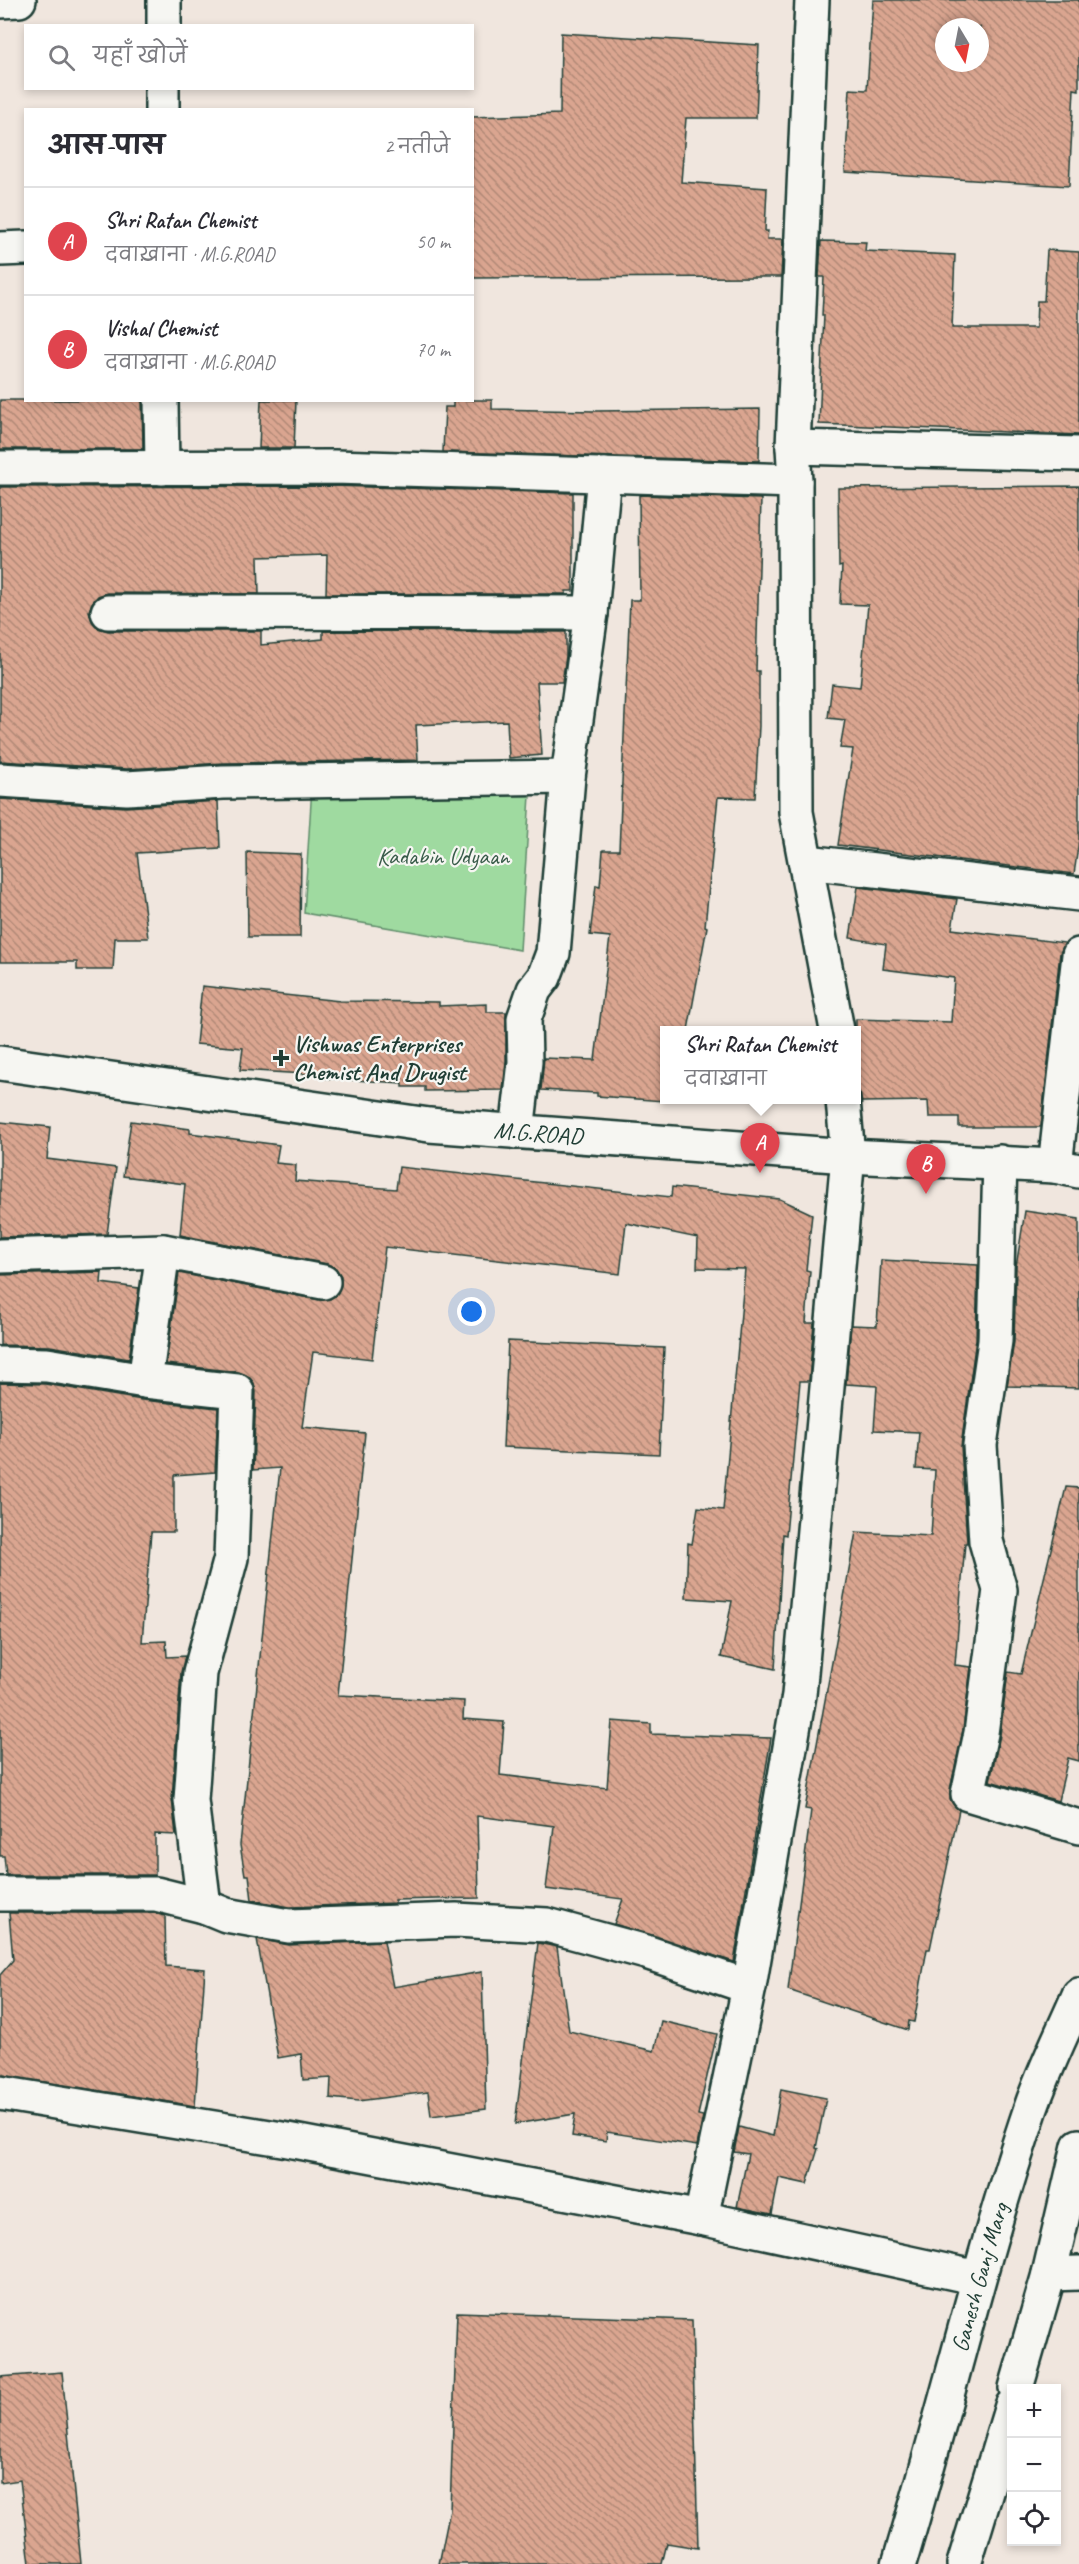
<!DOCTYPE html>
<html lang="hi">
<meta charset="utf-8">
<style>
:root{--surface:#fff;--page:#f2f2f3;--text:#2b2b33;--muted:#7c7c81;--line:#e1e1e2;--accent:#1f3d34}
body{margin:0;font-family:Caveat,"Playpen Sans Deva",sans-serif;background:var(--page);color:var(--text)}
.controls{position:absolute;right:18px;bottom:18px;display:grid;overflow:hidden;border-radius:0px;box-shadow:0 3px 9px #0003}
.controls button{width:54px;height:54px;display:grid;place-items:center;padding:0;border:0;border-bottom:2px solid var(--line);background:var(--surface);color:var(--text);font:30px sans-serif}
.compass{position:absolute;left:935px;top:18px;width:54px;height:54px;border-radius:50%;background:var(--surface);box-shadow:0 3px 9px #0003;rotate:170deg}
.you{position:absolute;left:472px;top:1312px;width:21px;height:21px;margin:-15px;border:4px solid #fff;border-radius:50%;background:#1a73e8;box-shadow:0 0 0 9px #1a73e833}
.badge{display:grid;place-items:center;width:39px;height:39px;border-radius:50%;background:var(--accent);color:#fff;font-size:20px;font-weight:700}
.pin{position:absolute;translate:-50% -50px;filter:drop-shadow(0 2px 3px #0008)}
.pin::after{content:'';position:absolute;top:32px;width:21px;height:18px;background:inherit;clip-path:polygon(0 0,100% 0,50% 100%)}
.popup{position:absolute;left:660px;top:1026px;width:201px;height:78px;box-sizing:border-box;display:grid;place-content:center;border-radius:0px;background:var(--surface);filter:drop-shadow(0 2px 4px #0005);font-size:20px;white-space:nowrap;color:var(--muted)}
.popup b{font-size:22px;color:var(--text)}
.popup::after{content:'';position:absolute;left:50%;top:100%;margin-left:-12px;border:12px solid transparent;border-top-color:var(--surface)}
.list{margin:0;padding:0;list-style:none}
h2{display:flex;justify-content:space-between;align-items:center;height:78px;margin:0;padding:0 24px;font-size:26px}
h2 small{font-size:20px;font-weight:400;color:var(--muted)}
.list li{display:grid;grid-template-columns:39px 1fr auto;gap:18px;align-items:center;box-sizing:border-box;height:108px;padding:0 24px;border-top:2px solid var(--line)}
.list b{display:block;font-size:22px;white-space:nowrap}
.list p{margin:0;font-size:20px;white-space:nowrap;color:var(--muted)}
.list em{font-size:20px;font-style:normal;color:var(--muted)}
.icon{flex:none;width:33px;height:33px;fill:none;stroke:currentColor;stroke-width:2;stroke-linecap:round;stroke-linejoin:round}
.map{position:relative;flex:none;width:1079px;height:2564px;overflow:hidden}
.search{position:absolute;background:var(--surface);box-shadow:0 3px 9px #0003;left:24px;top:24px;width:450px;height:66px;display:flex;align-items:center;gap:15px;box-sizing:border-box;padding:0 21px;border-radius:0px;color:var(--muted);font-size:22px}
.panel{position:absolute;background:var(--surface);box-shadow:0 3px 9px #0003;left:24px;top:108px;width:450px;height:294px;border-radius:0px}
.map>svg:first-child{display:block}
.park{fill:#9fdaa0;stroke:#5f8c6a;stroke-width:1.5}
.building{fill:url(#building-back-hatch);stroke:#1f3d34;stroke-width:1.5;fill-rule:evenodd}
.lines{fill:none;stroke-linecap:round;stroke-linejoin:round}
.minor-casing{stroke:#1f3d34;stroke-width:38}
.major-casing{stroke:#1f3d34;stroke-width:38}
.minor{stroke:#f6f6f2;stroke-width:33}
.major{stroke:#f6f6f2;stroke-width:33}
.poi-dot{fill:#1f3d34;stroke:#f6f6f2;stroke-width:2}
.labels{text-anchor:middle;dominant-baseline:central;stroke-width:4.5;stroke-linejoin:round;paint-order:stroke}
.park-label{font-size:24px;fill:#395c4a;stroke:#f6f6f2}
.poi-label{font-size:24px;font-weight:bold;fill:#1f3d34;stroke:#f6f6f2;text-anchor:start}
.street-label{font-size:24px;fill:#1f3d34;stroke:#f6f6f2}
</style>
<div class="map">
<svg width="1079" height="2564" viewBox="0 0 1079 2564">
<defs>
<pattern id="building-back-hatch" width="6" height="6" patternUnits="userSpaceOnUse" patternTransform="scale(1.5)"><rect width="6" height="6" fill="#daa590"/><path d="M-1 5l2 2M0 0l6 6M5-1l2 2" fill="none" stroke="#b08876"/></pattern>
</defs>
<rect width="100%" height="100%" fill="#f0e6de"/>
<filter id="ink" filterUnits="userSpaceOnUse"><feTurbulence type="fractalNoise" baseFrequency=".0167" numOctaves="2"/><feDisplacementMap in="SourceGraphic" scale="12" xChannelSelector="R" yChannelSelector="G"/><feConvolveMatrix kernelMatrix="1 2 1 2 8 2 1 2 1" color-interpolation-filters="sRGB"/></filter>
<g filter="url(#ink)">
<polygon class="park" points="313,771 531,780 520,950 304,913"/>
<g class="building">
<path d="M 873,0 L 1079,0 L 1079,90 L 1074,89 L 1069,186 L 845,172 L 850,89 L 867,90 ZM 944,27 L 980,27 L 980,63 L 944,63 Z"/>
<polygon points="561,33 759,45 756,118 686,118 681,182 767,188 765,231 768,231 767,239 783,239 781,277 472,278 472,117 560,114"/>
<polygon points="821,241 866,242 865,251 955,255 952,328 1036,328 1037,301 1044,301 1047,250 1079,252 1079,435 819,424 824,315 822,315 824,277 819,277"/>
<polygon points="0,400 142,400 143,449 0,449"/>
<polygon points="261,400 296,400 294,448 259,448"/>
<polygon points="453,400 492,400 492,409 595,411 760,409 759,461 443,452 445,407 453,407"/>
<polygon points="332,486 573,493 573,591 566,591 566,594 326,594 327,555 258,557 259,594 107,593 98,596 92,603 89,611 92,621 98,628 108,631 261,631 261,645 323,639 323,631 566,632 566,656 562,682 537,682 542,755 509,758 507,721 416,725 418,760 223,763 127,769 0,761 0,487"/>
<polygon points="1079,486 1079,840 1074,874 838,845 853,749 840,748 845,720 828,718 832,684 860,687 868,605 840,604 842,566 839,567 838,488"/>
<polygon points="639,495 761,499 756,671 759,671 759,726 755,798 718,797 705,926 707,927 688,1030 664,1030 664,1101 597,1096 597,1093 541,1090 544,1058 595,1060 610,937 590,935 596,885 600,886 603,850 619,850 630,600 640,600"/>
<polygon points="0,799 126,807 218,801 220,848 137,853 148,938 115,938 113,970 77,970 77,962 0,962"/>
<polygon points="247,852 301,854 300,937 248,937"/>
<polygon points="858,887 957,899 952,929 1065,943 1060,953 1041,1127 959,1127 959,1117 929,1117 928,1101 862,1102 856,1087 856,1019 951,1022 954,978 883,969 886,944 850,938"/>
<polygon points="202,986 340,1001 439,1002 439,1006 487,1004 487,1012 506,1012 506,1061 503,1090 425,1091 425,1087 403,1087 403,1083 321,1078 321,1075 240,1070 243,1048 196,1044"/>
<polygon points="131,1121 190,1129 190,1133 279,1145 276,1163 296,1165 295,1181 396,1189 399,1167 671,1197 672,1187 780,1199 812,1214 806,1270 810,1271 806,1323 814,1323 809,1381 800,1381 786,1535 783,1534 775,1669 721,1657 732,1601 686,1598 688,1543 692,1544 698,1507 723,1510 745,1269 697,1268 698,1238 626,1223 620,1274 385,1247 372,1359 313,1352 302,1427 365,1433 338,1695 464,1701 463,1719 504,1722 500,1775 607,1788 612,1721 651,1724 651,1734 771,1738 734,1962 614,1924 623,1899 546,1889 554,1826 477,1816 479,1898 395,1900 395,1903 290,1907 252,1900 249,1875 245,1875 240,1845 280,1468 253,1470 256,1392 254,1383 248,1376 239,1372 166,1364 179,1273 320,1300 330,1299 337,1294 341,1285 341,1276 336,1268 327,1264 180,1235 185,1184 123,1176"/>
<polygon points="0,1122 50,1127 47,1159 116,1168 107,1234 0,1237"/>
<polygon points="1025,1211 1079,1219 1079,1388 1007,1386 1014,1342 1016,1267"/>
<polygon points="881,1260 978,1265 976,1339 961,1446 967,1543 965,1543 955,1665 971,1667 963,1730 950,1790 950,1800 959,1810 930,1949 927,1949 914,2022 909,2021 908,2030 788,1990 811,1810 805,1809 856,1532 931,1536 935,1470 916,1469 919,1432 874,1430 877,1386 846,1384 851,1325 877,1326"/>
<polygon points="102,1272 101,1283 139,1288 129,1359 50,1346 0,1345 0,1275"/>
<polygon points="508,1341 664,1348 659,1454 503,1447"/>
<polygon points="0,1383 45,1384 142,1400 218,1408 215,1472 174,1475 174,1532 151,1532 142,1642 166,1641 167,1657 185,1656 181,1672 172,1799 176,1835 155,1834 155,1875 6,1875 4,1856 0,1856"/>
<polygon points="1066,1487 1079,1488 1079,1761 1068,1758 1058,1801 990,1781 1000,1735 1008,1672 1021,1674"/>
<polygon points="9,1913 154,1913 165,1916 166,1966 205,1969 195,2106 0,2075 0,1975 13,1960"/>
<polygon points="257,1939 289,1945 384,1941 393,1987 482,1972 486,2109 431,2116 428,2092 358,2101 330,2098 331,2078 303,2080 301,2054 278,2058"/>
<polygon points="538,1943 557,1947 569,2031 654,2051 661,2021 717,2034 698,2115 703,2116 697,2146 607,2132 606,2141 572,2136 575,2114 515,2124"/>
<polygon points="781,2089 826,2098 816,2148 818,2149 807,2184 779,2178 772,2214 737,2207 748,2154 734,2152 739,2127 773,2136"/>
<polygon points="457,2312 692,2320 698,2548 667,2543 662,2564 439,2564 450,2510"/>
<polygon points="62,2372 81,2564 30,2564 20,2480 0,2483 0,2377"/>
</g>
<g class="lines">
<defs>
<g id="minor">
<polyline points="812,0 793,447 795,481 796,812 837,1030"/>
<polyline points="0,1 19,0"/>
<polyline points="164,26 164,0"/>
<polyline points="162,110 162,88"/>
<polyline points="0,249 26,248"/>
<polyline points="161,400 162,468"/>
<polyline points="793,447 1079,454"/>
<polyline points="0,468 334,467 795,481"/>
<polyline points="108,612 591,613"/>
<polyline points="0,780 127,788 223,782 568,777"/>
<polyline points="807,862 1079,894"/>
<polyline points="517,1132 525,1062 524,1019 534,990 544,977 553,953 568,777 591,613 604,475"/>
<polyline points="1000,1162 995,1341 980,1445 986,1541 1000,1590 981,1733 968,1794 1079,1827"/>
<polyline points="1055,1166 1079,955"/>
<polyline points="0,1256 163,1251 323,1282"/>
<polyline points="0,1364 47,1365 145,1381 237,1391 231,1558 200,1673 191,1800 204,1906"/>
<polyline points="145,1381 163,1251"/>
<polyline points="0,1894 156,1894 204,1906 226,1915 289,1926 456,1920 547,1925 646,1952 749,1987"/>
<polyline points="0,2093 288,2140 701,2218 978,2278"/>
<polyline points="701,2218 749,1987 799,1695 848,1156 843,1100"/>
<polyline points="1049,2274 1079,2273"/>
</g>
<g id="major">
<path id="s1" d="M 0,1063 L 429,1125 L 848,1156 L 1055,1166 L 1079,1171"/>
<polyline points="1016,2388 1049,2274 1079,2146"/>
<path id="s2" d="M 899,2564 C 945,2413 980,2258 1031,2108 C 1044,2070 1063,2032 1079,1995"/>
<polyline points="964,2564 1012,2406"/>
</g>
</defs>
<use href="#minor" class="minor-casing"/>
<use href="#major" class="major-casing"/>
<use href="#minor" class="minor"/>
<use href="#major" class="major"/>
</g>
</g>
<path class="poi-dot" d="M278 1049h6v6h6v6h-6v6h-6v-6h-6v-6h6z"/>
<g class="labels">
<g class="park-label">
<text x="443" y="856">Kadabin Udyaan</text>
</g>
<g class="poi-label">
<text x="293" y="1044">Vishwas Enterprises<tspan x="293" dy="28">Chemist And Drugist</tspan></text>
</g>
<g class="street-label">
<text stroke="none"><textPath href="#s1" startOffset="543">M.G.ROAD</textPath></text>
<text stroke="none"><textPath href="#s2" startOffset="298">Ganesh Ganj Marg</textPath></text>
</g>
</g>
</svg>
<div class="controls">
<button>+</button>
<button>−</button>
<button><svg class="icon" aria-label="locate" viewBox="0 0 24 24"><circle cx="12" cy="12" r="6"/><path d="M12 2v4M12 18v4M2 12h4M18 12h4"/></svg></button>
</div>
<svg class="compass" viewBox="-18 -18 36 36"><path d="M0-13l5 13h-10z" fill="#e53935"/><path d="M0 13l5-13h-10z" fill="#7c7c81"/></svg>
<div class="you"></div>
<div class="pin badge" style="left:760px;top:1173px;background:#e0444e">A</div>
<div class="popup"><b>Shri Ratan Chemist</b>दवाख़ाना</div>
<div class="pin badge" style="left:926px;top:1194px;background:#e0444e">B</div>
<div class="search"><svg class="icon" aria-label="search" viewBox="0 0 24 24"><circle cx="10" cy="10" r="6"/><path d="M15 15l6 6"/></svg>यहाँ खोजें</div>
<section class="panel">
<h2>आस-पास<small>2 नतीजे</small></h2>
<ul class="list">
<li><span class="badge" style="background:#e0444e">A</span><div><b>Shri Ratan Chemist</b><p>दवाख़ाना · M.G.ROAD</p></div><em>50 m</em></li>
<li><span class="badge" style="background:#e0444e">B</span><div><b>Vishal Chemist</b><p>दवाख़ाना · M.G.ROAD</p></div><em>70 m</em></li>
</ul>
</section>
</div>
